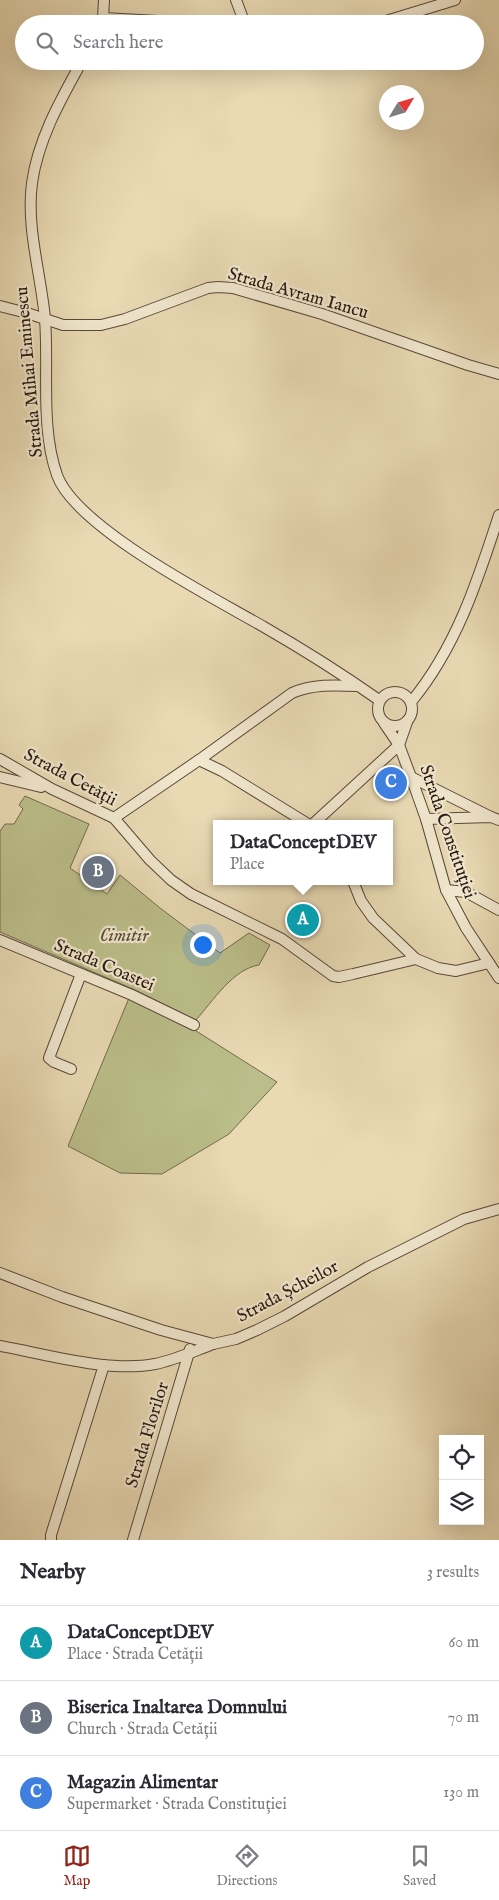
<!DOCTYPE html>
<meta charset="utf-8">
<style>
:root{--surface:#fff;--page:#f7f7f7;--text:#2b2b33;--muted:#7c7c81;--line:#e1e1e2;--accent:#8f2418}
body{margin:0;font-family:"IM FELL English",serif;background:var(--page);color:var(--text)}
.controls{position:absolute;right:15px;bottom:15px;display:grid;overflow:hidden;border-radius:0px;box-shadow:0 5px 20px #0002}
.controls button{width:45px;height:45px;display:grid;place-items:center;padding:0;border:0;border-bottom:1px solid var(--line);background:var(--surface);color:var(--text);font:25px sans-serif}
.compass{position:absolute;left:379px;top:85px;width:45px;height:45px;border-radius:50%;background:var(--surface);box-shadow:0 5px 20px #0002;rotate:52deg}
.you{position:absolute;left:202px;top:944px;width:18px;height:18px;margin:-12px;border:4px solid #fff;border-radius:50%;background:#1a73e8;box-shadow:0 0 0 8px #1a73e833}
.badge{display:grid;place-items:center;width:32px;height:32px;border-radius:50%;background:var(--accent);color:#fff;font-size:16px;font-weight:700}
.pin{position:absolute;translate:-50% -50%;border:2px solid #fff;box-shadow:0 1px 5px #0006}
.popup{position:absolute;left:213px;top:820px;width:180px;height:65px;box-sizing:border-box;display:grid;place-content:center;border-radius:0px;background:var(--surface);filter:drop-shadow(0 1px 4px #0005);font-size:16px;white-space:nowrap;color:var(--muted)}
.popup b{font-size:19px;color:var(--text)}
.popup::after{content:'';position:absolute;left:50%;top:100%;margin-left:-10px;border:10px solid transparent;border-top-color:var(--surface)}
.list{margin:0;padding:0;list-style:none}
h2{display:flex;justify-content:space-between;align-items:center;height:65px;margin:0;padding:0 20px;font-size:21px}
h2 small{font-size:16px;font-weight:400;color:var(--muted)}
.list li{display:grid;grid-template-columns:32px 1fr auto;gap:15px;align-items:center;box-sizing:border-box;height:75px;padding:0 20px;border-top:1px solid var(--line)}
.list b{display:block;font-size:19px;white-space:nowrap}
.list p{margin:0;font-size:16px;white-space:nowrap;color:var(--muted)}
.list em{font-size:16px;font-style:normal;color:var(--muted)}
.icon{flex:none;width:28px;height:28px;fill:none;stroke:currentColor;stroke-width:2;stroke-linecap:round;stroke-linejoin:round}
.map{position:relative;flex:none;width:499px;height:1540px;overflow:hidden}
.search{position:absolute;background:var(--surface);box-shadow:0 5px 20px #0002;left:15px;right:15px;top:15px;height:55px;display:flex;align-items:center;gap:12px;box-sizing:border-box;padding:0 18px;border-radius:28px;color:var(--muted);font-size:19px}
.sheet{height:290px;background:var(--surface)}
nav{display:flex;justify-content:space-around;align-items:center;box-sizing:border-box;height:70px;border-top:1px solid var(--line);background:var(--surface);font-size:14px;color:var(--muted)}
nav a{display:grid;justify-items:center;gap:2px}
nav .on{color:var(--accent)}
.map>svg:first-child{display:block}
.green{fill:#bbbe8a;stroke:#726a4d}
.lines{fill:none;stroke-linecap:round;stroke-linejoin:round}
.minor-casing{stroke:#584839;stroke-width:12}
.minor{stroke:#f1e7ce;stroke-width:10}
.labels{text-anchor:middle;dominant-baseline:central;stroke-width:4.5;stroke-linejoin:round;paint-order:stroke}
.street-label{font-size:18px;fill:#281710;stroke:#f1e7ce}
.park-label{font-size:18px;font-style:italic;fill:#544935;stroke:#f1e7ce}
</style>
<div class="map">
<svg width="499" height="1540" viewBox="0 0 499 1540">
<rect width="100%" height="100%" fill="#e9dab4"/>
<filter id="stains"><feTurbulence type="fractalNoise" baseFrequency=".004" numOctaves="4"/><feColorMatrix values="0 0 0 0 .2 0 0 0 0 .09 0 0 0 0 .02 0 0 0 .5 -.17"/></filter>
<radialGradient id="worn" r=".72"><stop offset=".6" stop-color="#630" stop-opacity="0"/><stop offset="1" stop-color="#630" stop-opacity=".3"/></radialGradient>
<g class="green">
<path d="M 25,796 L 89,824 L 70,868 L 107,894 L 120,875 L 160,908 L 220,953 L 249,933 L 270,945 L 259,965 C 233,969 213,1001 196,1020 L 133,989 L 0,932 L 0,831 L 5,824 L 14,824 L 23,809 L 19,805 Z"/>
<polygon points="129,998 193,1029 277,1082 229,1134 162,1174 120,1173 68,1146"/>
</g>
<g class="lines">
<defs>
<g id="minor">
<polyline points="236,0 245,24"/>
<polyline points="103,18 158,21 175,24"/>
<polyline points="101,23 103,18 104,0"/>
<polyline points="376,24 455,0"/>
<path d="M 82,61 C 61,99 38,139 32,183 C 26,228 41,274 45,319 C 49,368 40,427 57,475 C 76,528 214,598 264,627 C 304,650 342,674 379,700"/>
<polyline points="0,306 27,313 63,325 101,325 125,319 208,288 218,287 233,288 322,314 468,365 499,374"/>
<circle cx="395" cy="709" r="17"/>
<path d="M 411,702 C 456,648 478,580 499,515"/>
<polyline points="384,723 399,745 411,777 426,819 446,890 466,928 499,978"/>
<polyline points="0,759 52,789 114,818 150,860 171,880 191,894 282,939 333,976 339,977 353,974 416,959 438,968 456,971 489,963"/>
<polyline points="199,760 222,771 308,824"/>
<polyline points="0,777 41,787"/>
<polyline points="411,777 491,817"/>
<path d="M 114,818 L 199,760 L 292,693 C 313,684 334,685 357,686"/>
<polyline points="426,819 491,817 499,820"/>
<polyline points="313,824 399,745 407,722"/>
<polyline points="353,881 361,901 373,918 416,959"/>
<polyline points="446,890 466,892 499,910"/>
<polyline points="0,940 132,995 194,1025"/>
<polyline points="71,1069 54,1062 49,1058 81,974"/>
<polyline points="0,1273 62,1297 161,1330 213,1344 236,1339 257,1330 285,1316 368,1267 464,1219 499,1209"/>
<path d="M 0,1346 C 46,1354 110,1373 155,1364 C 175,1360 194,1351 213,1344"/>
<polyline points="51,1540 51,1535 104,1365"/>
<polyline points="133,1540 190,1349"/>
</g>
</defs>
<use href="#minor" class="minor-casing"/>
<use href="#minor" class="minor"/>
</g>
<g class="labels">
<g class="street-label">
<text transform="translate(298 294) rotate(16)">Strada Avram Iancu</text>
<text transform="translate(30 372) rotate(-95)">Strada Mihai Eminescu</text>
<text transform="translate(70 778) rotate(28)">Strada Cetății</text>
<text transform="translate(447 832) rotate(71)">Strada Constituției</text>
<text transform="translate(104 966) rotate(23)">Strada Coastei</text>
<text transform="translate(288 1292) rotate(-28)">Strada Șcheilor</text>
<text transform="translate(148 1435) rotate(-73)">Strada Florilor</text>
</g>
<g class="park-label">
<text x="124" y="936">Cimitir</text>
</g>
</g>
<rect width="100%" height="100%" filter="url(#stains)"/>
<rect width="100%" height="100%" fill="url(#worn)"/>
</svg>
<div class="controls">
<button><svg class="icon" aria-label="locate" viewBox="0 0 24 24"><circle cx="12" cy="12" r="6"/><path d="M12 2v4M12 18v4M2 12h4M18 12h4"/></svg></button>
<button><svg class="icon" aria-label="layers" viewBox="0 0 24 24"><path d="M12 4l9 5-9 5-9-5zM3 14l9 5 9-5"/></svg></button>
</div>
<svg class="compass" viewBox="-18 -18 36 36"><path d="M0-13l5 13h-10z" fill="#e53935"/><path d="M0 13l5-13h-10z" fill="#7c7c81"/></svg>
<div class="you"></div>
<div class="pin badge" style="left:303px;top:920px;background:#0f9aa8">A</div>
<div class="popup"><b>DataConceptDEV</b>Place</div>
<div class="pin badge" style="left:98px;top:872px;background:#6b7280">B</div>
<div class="pin badge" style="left:391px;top:783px;background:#3f7fe0">C</div>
<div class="search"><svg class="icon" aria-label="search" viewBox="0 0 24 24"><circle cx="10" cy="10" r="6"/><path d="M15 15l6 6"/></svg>Search here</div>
</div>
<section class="sheet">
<h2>Nearby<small>3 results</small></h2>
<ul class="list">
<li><span class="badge" style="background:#0f9aa8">A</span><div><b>DataConceptDEV</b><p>Place · Strada Cetății</p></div><em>60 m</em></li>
<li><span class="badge" style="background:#6b7280">B</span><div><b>Biserica Inaltarea Domnului</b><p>Church · Strada Cetății</p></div><em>70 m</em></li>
<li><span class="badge" style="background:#3f7fe0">C</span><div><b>Magazin Alimentar</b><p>Supermarket · Strada Constituției</p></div><em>130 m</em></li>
</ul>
</section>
<nav>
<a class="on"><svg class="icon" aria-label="map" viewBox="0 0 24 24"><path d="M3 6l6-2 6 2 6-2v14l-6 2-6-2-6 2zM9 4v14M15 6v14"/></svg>Map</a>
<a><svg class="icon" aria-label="directions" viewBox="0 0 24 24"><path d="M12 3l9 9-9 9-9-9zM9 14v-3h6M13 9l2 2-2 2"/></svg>Directions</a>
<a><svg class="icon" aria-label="saved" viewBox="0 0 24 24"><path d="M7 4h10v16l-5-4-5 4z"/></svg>Saved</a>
</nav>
